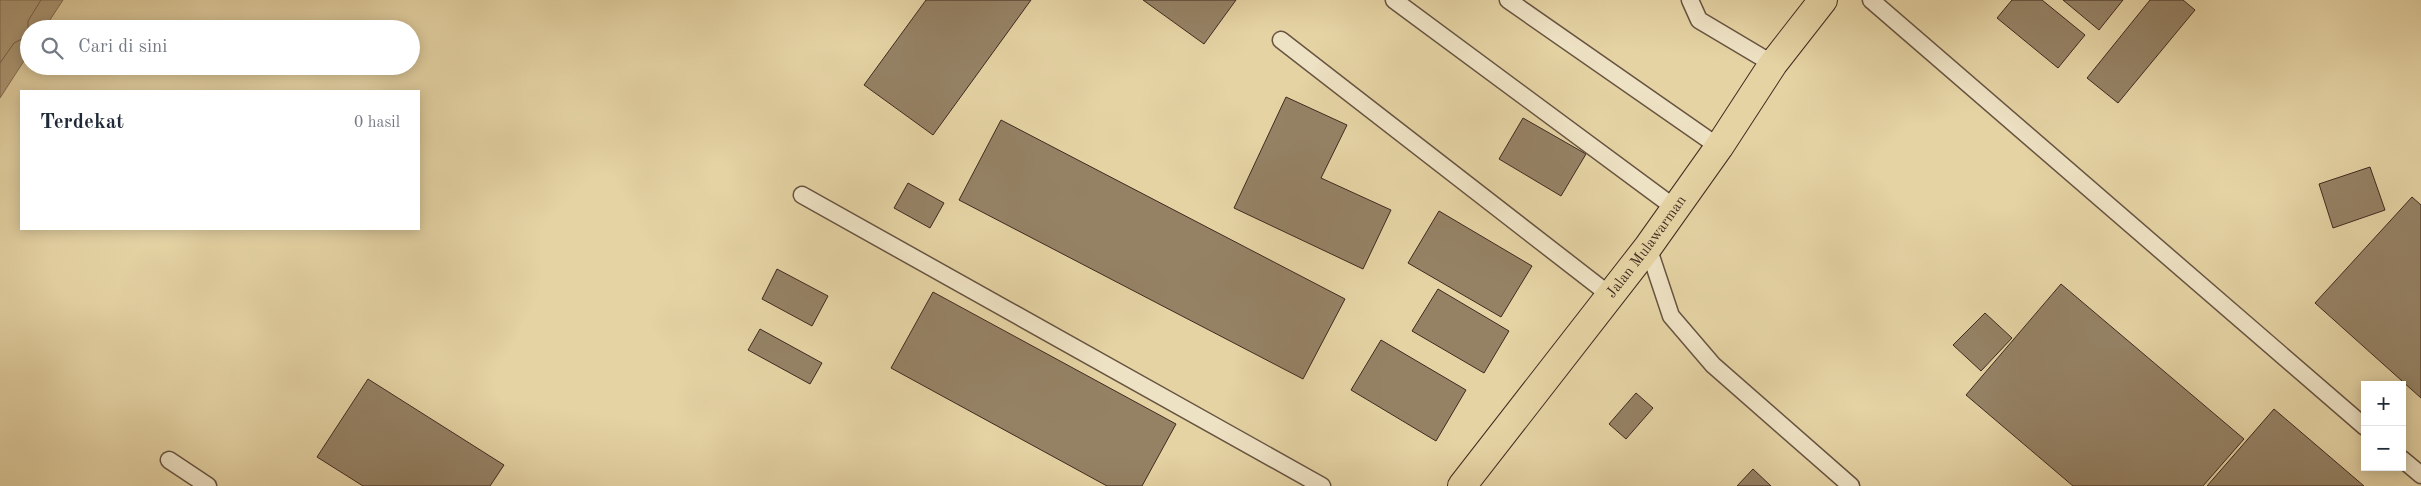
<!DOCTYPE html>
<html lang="id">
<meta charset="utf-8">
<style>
:root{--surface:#fff;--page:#f6f6f7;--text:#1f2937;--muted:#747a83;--line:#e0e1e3}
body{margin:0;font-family:"Old Standard TT",serif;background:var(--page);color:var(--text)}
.controls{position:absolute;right:15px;bottom:15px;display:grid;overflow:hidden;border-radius:0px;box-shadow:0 2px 12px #0003}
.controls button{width:45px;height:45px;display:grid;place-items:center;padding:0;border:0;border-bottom:1px solid var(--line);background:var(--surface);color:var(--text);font:25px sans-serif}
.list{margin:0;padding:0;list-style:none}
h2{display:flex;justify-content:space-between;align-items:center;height:65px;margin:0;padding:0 20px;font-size:21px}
h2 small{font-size:16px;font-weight:400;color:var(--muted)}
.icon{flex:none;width:28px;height:28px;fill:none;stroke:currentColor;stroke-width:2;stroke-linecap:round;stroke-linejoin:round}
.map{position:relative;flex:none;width:2421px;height:486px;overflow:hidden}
.search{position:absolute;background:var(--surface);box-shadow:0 2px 12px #0003;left:20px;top:20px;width:400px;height:55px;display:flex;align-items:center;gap:12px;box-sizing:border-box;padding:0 18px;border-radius:28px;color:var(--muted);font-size:19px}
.panel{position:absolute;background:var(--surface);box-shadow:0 2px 12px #0003;left:20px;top:90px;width:400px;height:140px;border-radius:0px}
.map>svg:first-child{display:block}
.water{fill:#ad9a77;stroke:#816d54}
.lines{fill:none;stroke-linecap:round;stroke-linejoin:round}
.shore{stroke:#76624c;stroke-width:1}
.building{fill:#958265;stroke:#3f2a20}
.lane-casing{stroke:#685441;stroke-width:19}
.highway-casing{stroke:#3f2a20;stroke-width:30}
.lane{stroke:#eee2c4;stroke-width:16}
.highway{stroke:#e5d3a4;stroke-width:28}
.labels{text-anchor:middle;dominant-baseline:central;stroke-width:4;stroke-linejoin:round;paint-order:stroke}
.street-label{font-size:15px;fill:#3f2a20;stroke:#eee2c4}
</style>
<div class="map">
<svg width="2421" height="486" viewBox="0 0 2421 486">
<rect width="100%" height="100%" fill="#e5d3a4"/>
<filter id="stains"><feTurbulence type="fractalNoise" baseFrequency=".004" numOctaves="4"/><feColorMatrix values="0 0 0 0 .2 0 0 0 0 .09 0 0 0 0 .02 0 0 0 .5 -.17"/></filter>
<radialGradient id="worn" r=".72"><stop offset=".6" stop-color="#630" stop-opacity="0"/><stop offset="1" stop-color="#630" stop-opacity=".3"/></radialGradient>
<polygon class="water" points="0,0 63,0 44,29 29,29 29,53 0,98"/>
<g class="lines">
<polyline class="shore" points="0,63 14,43 28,36 28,21 41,0"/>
</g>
<g class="building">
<polygon points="926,0 1031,0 933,135 864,85"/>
<polygon points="1143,0 1236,0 1204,44"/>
<polygon points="2012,0 2042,0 2085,35 2058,68 1997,18"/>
<polygon points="2063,0 2123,0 2099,30"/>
<polygon points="2150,0 2183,0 2195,10 2118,103 2087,78"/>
<polygon points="1286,97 1347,125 1321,178 1391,210 1363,269 1234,208"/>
<polygon points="1523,118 1586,154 1561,196 1499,159"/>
<polygon points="1001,120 1345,299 1303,379 959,200"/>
<polygon points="2370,167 2385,210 2333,228 2319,184"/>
<polygon points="908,183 944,203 930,228 894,208"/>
<polygon points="2412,197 2421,205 2421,398 2315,303"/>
<polygon points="1439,211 1532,266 1501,317 1408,263"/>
<polygon points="777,269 828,296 812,326 762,299"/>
<polygon points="2061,284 2244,439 2203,486 2073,486 1966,395"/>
<polygon points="1438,289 1509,331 1484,373 1412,331"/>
<polygon points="933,292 1176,424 1142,486 1107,486 891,368"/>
<polygon points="1985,313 2012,338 1981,371 1953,345"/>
<polygon points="760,329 822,363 810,384 748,350"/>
<polygon points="1381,340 1466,390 1436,441 1351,390"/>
<polygon points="368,379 504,465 490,486 363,486 317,457"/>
<polygon points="1636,393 1653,408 1626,439 1609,424"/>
<polygon points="2274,409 2364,486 2207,486"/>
<polygon points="1753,469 1771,486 1737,486"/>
</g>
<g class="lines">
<defs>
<g id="lane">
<polyline points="1394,0 1675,208"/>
<polyline points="1508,0 1719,147"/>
<polyline points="1690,0 1699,20 1773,64"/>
<polyline points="1871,0 2365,427"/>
<polyline points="1281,40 1611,296"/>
<polyline points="802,195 1322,486"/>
<polyline points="1648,247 1671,316 1713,365 1851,486"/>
<polyline points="2402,459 2421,475"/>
<polyline points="169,460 208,486"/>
</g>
<g id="highway">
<path id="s1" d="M 1462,486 L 1648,247 L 1719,147 L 1773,64 L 1823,0"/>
</g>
</defs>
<use href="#lane" class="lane-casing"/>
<use href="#highway" class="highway-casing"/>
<use href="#lane" class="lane"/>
<use href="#highway" class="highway"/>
</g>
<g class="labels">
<g class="street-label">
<text stroke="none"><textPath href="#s1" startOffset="302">Jalan Mulawarman</textPath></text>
</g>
</g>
<rect width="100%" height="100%" filter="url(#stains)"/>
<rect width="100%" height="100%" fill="url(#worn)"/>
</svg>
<div class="controls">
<button>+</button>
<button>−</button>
</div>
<div class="search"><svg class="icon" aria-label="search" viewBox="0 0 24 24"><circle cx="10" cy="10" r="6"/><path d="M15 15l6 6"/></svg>Cari di sini</div>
<section class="panel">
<h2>Terdekat<small>0 hasil</small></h2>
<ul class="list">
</ul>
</section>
</div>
